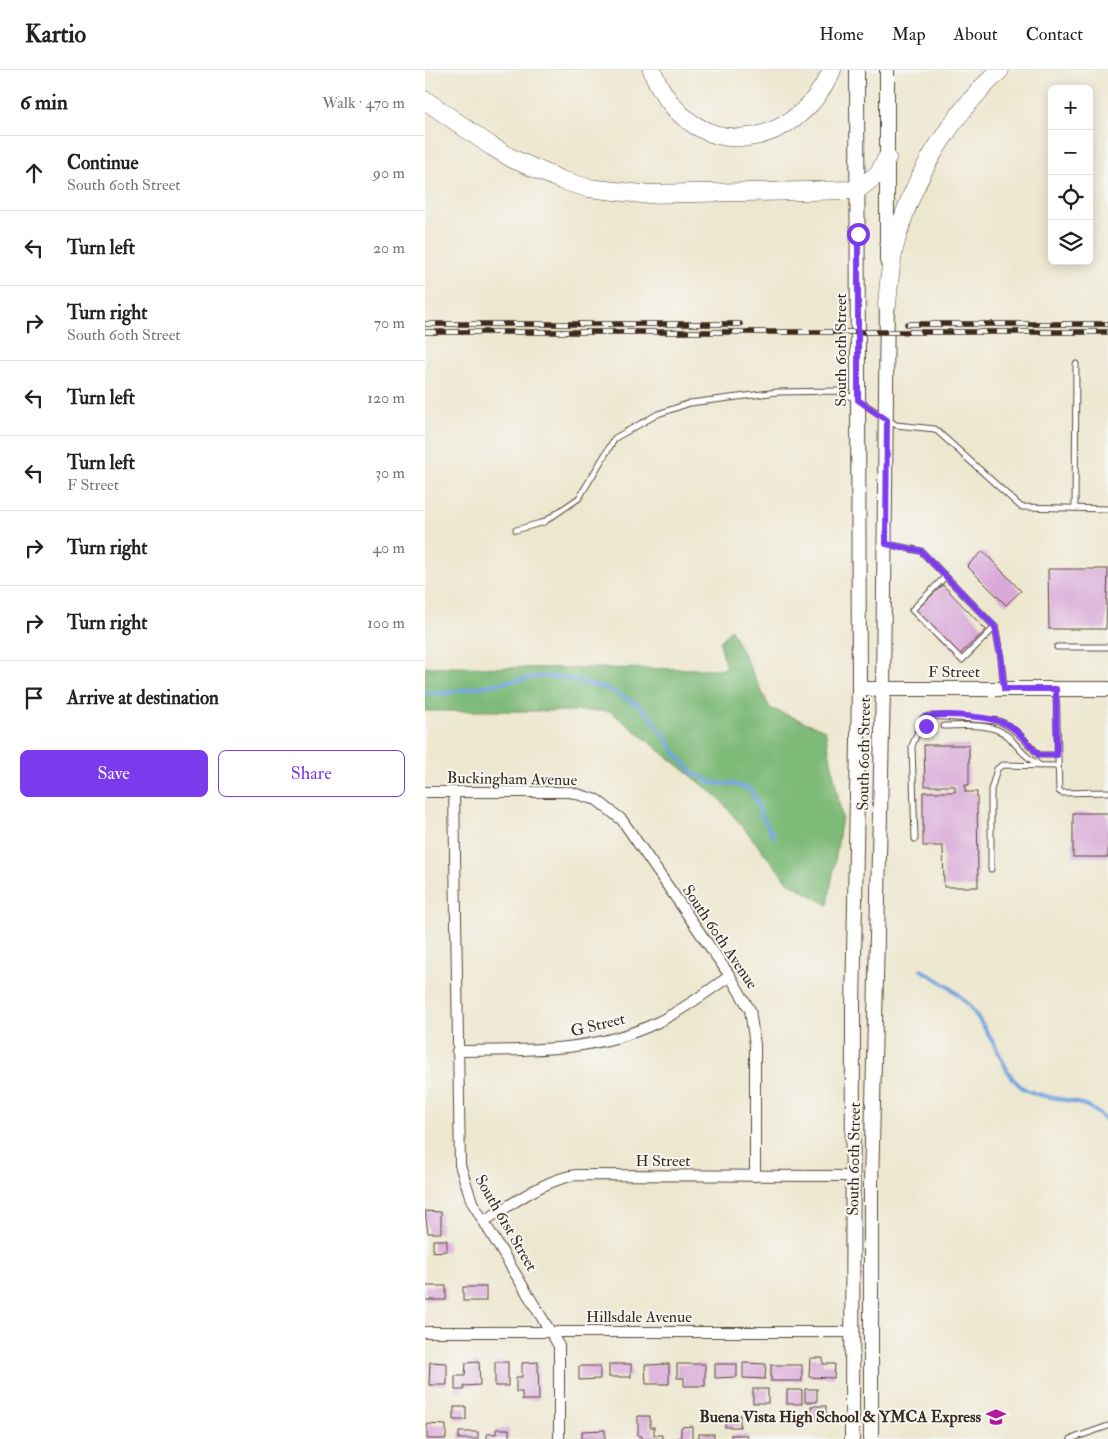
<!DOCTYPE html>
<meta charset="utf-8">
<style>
:root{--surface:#fff;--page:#f2f2f2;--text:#222;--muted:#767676;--line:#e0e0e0;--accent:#7c3aed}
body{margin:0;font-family:"IM FELL Double Pica",serif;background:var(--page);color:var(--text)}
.controls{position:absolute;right:15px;top:15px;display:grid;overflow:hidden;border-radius:8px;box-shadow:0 2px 12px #0003}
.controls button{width:45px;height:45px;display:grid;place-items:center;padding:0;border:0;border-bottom:1px solid var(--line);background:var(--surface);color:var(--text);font:25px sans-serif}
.stop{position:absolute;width:15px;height:15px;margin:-11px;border:4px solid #7c3aed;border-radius:50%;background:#fff}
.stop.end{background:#7c3aed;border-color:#fff;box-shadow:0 1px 5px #0008}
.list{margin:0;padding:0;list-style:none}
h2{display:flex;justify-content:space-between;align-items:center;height:65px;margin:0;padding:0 20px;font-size:21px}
h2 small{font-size:16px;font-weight:400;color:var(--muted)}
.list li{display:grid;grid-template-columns:32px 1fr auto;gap:15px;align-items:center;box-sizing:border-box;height:75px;padding:0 20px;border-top:1px solid var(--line)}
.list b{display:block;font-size:19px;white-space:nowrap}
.list p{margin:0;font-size:16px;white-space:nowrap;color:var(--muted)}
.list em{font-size:16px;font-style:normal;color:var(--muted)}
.actions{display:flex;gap:10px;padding:15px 20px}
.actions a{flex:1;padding:11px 0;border:1px solid var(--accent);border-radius:8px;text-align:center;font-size:18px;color:var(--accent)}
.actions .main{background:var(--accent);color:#fff}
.icon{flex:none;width:28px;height:28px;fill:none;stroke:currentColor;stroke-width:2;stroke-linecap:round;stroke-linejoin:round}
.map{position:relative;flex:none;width:683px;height:1369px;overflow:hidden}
header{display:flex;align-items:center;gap:30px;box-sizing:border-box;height:70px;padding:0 25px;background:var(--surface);border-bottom:1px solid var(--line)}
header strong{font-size:24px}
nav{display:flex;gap:28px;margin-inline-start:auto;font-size:18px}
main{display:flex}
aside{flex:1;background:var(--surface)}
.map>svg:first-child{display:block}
.forest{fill:#7eba78;stroke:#5c724b}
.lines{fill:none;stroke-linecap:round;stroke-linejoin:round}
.stream{stroke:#73a5de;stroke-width:4}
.building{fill:#d9a9d8}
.lane-casing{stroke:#564639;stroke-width:7}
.street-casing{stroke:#564639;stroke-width:12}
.secondary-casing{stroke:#564639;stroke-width:16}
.highway-casing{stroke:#564639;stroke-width:19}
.lane{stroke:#fff;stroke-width:5}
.street{stroke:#fff;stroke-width:10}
.secondary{stroke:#fff;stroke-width:14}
.highway{stroke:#fff;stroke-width:18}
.rail-casing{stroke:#3b2a1e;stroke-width:5.5}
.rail{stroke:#f6f6f2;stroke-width:4;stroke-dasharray:11;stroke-linecap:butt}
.route{stroke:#7c3aed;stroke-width:6}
.labels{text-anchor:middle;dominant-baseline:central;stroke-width:4;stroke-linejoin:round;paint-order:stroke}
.street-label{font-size:16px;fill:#3b2a1e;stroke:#f6f6f2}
.poi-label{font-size:16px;font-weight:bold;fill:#3b2a1e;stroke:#f6f6f2;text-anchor:end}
</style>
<header>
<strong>Kartio</strong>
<nav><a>Home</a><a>Map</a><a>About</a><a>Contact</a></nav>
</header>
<main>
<aside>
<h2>6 min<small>Walk · 470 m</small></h2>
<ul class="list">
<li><svg class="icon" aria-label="ahead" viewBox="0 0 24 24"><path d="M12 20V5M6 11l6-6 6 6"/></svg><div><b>Continue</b><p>South 60th Street</p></div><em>90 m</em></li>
<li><svg class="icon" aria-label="left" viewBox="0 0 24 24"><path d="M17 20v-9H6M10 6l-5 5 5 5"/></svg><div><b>Turn left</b></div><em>20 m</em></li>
<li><svg class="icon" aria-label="right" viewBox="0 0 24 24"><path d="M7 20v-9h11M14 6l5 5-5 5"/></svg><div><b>Turn right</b><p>South 60th Street</p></div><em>70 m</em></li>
<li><svg class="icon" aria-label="left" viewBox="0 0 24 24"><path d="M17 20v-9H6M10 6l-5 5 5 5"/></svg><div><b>Turn left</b></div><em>120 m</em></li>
<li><svg class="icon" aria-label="left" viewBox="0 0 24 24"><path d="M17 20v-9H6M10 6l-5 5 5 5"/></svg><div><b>Turn left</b><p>F Street</p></div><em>30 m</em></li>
<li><svg class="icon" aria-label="right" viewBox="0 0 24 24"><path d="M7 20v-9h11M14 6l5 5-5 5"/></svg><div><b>Turn right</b></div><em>40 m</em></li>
<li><svg class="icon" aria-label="right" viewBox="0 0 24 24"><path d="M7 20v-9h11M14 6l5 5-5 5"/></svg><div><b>Turn right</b></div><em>100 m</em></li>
<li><svg class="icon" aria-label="arrive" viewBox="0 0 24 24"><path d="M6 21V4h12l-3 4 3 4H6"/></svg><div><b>Arrive at destination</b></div></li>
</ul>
<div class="actions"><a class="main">Save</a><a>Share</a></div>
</aside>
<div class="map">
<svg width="683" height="1369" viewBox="0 0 683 1369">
<rect width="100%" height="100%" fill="#f6f6f2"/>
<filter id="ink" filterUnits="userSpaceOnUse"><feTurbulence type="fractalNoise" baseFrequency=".02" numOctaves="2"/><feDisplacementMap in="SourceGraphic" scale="10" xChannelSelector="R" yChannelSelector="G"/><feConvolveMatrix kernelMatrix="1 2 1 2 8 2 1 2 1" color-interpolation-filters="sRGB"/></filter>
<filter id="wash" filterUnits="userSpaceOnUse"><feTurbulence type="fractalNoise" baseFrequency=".0096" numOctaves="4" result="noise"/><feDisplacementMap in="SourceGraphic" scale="20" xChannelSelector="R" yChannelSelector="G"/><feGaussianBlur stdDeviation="1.12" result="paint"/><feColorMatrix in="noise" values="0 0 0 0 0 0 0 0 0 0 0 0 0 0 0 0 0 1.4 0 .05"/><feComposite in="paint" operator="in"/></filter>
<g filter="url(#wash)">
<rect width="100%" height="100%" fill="#ede7cf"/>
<polygon class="forest" points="306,559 345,638 400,660 417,747 403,835 363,812 293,727 185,641 0,641 0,597 301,599 295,572"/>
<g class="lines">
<g class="stream">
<polyline points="0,623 20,623 116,606 139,608 183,619 215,636 238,663 251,684 268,703 288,713 308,714 325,719 332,731 336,745 349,766"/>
<path d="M 496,900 C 537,921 549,938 571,978 C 579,993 584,1008 598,1018 C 602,1021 607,1022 612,1024 C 639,1032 665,1028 683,1054"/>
</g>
</g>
<g id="blocks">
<g class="building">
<polygon points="558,481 596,521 581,535 542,496"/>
<polygon points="623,499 683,499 681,559 624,559"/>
<polygon points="518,515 561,560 534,585 491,540"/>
<polygon points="499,675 544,675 544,715 540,715 540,722 552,722 553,817 519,817 518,776 498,776 498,722 530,722 530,716 500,716"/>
<rect x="648" y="743" width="35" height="44"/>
<polygon points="0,1141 16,1142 16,1163 3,1163"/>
<polygon points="8,1170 22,1170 22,1181 8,1182"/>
<rect x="0" y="1216" width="21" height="14"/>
<rect x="38" y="1217" width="23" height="14"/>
<polygon points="385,1288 398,1288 398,1294 410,1294 409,1308 384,1307"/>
<polygon points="5,1292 22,1293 22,1315 4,1315"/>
<polygon points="54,1292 55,1315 39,1316 39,1320 30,1320 30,1306 40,1306 41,1293"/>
<rect x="70" y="1292" width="13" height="24"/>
<polygon points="113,1292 114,1330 97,1330 97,1322 91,1322 91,1307 97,1307 97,1293"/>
<polygon points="318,1293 341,1294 340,1309 318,1308"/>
<rect x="184" y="1294" width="22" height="13"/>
<polygon points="244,1294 244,1314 221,1314 220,1295"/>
<polygon points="252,1294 280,1294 280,1316 259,1316 259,1308 252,1308"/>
<polygon points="290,1294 312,1294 312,1307 290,1308"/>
<rect x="346" y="1295" width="31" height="16"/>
<polygon points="154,1296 175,1296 175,1309 154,1310"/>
<rect x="328" y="1319" width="15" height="14"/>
<rect x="380" y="1319" width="12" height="13"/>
<rect x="362" y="1320" width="15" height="14"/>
<rect x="386" y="1336" width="15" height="14"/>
<rect x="29" y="1337" width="12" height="13"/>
<rect x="300" y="1345" width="15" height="12"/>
<polygon points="213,1346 225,1346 225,1357 229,1357 229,1365 237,1365 237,1369 217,1369 217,1366 213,1366"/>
<polygon points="2,1354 21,1355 21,1369 2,1369"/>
<polygon points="267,1356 267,1369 246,1369 256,1367 256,1357"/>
<polygon points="71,1359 84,1359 84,1369 62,1369 62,1364 71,1364"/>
<polygon points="180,1360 180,1369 157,1369 157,1361"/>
<rect x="34" y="1362" width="19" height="7"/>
<rect x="274" y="1364" width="15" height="5"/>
<rect x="306" y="1365" width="16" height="4"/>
</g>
</g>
</g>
<g filter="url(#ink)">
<use href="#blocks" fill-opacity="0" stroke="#564639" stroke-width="1"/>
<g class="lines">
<defs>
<g id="lane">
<polyline points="650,438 651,294"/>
<polyline points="91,460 119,452 154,428 190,368 233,344 265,333 353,322 412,321 433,330 471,355 510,359 596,437 683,439"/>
<polyline points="461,474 496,481 570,557 576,588 579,619"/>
<polyline points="520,507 487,540 537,590 570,557"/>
<polyline points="632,577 683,577"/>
<polyline points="631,620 634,721 637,723 683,722"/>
<path d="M 519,656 C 539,656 568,652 584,667 C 593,677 600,687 613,694"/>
<path d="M 493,661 L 498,648 L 504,646 L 574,651 C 591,658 601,672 614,685 L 632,685"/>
<polyline points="490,769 487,676 493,661 501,656"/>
<polyline points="566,799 566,720 572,699 577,695 632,696"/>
<polyline points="646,1369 683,1356"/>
</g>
<g id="street">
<polyline points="0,722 145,722 172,730 197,750 305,906 325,940 330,975 330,1106"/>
<polyline points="29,722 35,1095 47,1132 134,1276 134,1369"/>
<path d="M 32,981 C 101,980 168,983 231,953 C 257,941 281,922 305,906"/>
<path d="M 59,1151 C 88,1134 118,1110 151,1105 L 428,1106"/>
<polyline points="0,1262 428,1262"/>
</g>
<g id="secondary">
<polyline points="462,0 462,191"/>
<polyline points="434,619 683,619"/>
<polyline points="427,1369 428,938 434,619 432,0"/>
<polyline points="446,1369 446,1116 458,619 462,225"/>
</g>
<g id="highway">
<path d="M 227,0 C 263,94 368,86 407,0"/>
<polyline points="0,30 66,76 88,89 136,110 163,118 217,124 432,120 453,104 462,88"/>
<path d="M 462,235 C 464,214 465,192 471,171 C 488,107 526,45 575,0"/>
</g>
</defs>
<use href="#lane" class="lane-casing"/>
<use href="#street" class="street-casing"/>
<use href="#secondary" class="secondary-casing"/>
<use href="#highway" class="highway-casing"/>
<use href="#lane" class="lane"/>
<use href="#street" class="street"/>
<use href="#secondary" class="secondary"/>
<use href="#highway" class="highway"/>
<defs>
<g id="rail">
<polyline points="0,254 315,254"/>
<polyline points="482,254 683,254"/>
<polyline points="0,262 683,262"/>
</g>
</defs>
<use href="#rail" class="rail-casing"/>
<use href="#rail" class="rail"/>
</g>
</g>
<g class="lines" filter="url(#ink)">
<path class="route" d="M 433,164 L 433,330 L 462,350 L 461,474 L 496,481 L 570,557 L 576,588 L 579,619 L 631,619 L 632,685 L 614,685 C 604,675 595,661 583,655 C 567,646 515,642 498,648 L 493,660 L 501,656"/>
</g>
<defs>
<symbol id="school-bare" viewBox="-9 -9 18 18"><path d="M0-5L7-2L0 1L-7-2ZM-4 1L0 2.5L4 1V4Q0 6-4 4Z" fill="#b5179e" stroke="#f6f6f2" stroke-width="2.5" paint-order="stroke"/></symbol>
</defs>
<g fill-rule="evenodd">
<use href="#school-bare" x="557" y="1333" width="28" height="28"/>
</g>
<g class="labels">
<g class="street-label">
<text transform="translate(416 280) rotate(-90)">South 60th Street</text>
<text x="529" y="602">F Street</text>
<text transform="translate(439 684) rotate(-89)">South 60th Street</text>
<text transform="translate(87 709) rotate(1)">Buckingham Avenue</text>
<text transform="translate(295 867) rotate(56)">South 60th Avenue</text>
<text transform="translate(173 955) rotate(-14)">G Street</text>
<text transform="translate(429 1089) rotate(-89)">South 60th Street</text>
<text x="238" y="1091">H Street</text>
<text transform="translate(81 1153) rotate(60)">South 61st Street</text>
<text x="214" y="1247">Hillsdale Avenue</text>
</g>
<g class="poi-label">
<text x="556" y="1347">Buena Vista High School &amp; YMCA Express</text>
</g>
</g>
</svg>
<div class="controls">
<button>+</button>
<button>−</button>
<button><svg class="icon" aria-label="locate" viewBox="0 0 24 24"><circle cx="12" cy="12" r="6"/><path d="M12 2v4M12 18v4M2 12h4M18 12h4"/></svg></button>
<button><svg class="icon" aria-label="layers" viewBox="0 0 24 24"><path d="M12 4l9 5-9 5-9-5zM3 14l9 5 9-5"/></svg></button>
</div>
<div class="stop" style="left:433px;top:164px"></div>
<div class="stop end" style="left:501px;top:656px"></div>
</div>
</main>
